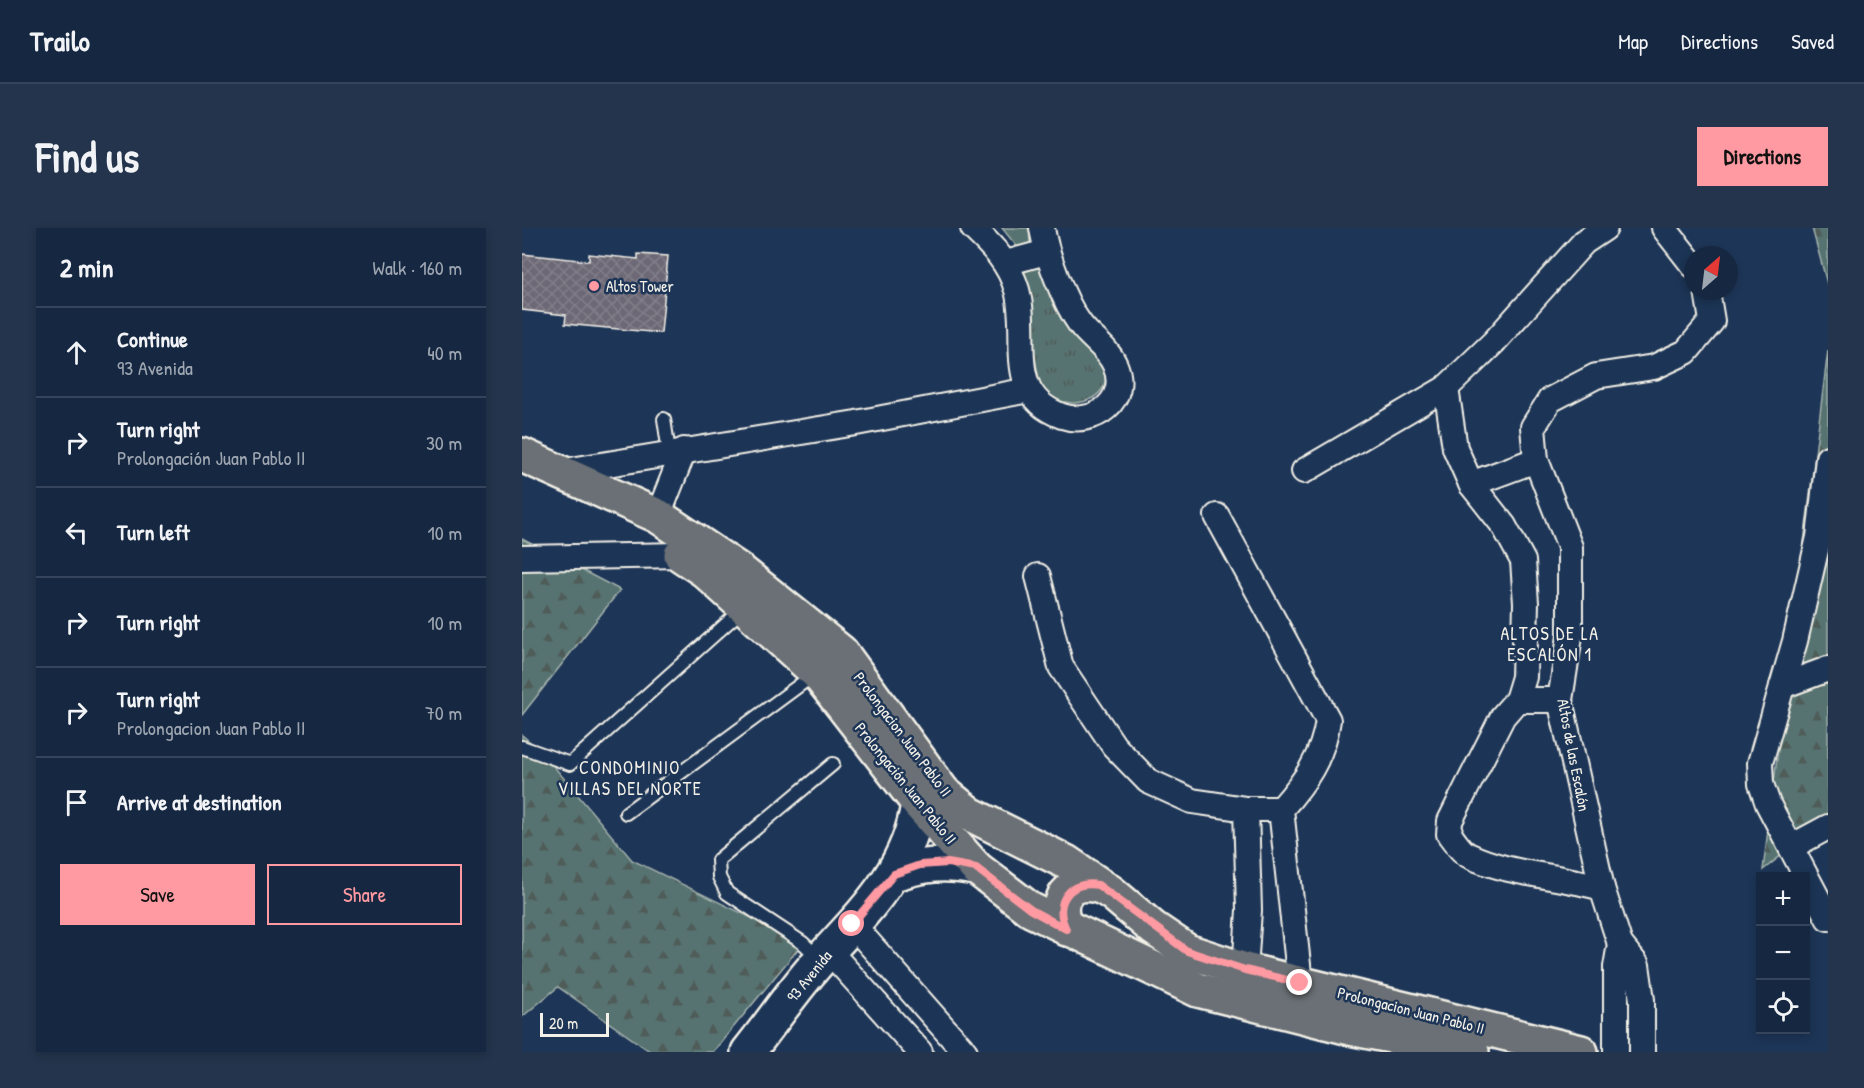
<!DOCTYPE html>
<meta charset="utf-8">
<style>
:root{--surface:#162841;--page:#23344c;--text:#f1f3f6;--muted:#9ea6b1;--line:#35445a;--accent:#ff9aa2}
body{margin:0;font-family:"Patrick Hand",sans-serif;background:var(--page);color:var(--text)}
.controls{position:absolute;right:18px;bottom:18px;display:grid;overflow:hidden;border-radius:0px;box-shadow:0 3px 9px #0003}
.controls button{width:54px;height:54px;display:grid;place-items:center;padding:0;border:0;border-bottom:2px solid var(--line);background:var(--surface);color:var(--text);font:30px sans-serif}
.compass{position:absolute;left:1162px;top:18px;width:54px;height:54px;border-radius:50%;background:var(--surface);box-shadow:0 3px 9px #0003;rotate:28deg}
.scale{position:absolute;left:18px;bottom:15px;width:69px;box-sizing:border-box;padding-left:6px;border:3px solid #f4f1e8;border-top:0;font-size:16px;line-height:21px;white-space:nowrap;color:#f4f1e8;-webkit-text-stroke:4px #1d3557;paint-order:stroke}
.stop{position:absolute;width:18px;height:18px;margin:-14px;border:4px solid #ff9aa2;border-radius:50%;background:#fff}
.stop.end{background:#ff9aa2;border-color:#fff;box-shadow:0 2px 6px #0008}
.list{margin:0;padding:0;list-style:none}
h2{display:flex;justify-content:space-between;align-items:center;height:78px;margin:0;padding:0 24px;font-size:26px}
h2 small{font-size:20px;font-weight:400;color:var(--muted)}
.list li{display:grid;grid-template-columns:39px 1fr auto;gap:18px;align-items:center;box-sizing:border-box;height:90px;padding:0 24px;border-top:2px solid var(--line)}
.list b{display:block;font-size:22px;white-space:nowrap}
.list p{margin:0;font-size:20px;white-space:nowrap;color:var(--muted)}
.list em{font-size:20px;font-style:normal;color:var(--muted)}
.actions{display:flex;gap:12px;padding:18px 24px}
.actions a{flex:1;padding:14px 0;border:2px solid var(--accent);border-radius:0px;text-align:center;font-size:21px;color:var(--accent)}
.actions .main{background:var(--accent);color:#111}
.icon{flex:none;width:33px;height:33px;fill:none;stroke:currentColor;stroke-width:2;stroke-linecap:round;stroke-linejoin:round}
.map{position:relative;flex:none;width:1306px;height:824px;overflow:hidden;border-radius:0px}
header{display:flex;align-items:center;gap:36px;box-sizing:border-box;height:84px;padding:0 30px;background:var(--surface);border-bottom:2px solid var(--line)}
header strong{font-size:28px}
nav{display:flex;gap:33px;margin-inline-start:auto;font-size:21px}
.intro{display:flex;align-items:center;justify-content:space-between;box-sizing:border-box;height:144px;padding:0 36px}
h1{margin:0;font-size:42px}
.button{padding:15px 27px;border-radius:0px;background:var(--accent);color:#111;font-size:21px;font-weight:700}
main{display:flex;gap:36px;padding:0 36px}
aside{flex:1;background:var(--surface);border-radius:0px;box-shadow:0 3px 9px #0003}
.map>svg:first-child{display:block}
.grass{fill:url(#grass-tufts);stroke:#a5b2ac;stroke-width:1.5}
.forest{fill:url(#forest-firs);stroke:#a5b2ac;stroke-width:1.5}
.building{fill:url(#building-cross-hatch);stroke:#f4f1e8;stroke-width:1.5}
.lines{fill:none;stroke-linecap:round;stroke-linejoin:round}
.lane-casing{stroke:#f4f1e8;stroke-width:16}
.street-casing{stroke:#f4f1e8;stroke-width:28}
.secondary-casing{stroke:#f4f1e8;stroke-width:38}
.primary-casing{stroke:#f4f1e8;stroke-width:38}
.lane{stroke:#1d3557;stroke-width:12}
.street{stroke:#1d3557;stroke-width:24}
.secondary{stroke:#1d3557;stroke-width:33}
.primary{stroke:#6a7074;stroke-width:33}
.route{stroke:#ff9aa2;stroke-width:8}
.poi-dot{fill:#ff9aa2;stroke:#1d3557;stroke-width:2}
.labels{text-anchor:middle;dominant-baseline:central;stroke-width:5;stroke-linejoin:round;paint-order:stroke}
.poi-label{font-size:16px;fill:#f4f1e8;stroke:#1d3557;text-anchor:start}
.street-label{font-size:16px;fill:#f4f1e8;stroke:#1d3557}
.neighbourhood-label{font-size:18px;letter-spacing:1.5px;fill:#f4f1e8;stroke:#1d3557}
</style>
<header>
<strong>Trailo</strong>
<nav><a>Map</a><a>Directions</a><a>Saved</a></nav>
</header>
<div class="intro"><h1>Find us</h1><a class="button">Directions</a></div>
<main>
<aside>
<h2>2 min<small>Walk · 160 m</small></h2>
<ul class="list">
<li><svg class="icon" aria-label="ahead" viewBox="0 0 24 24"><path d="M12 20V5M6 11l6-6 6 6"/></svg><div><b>Continue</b><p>93 Avenida</p></div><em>40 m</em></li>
<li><svg class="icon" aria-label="right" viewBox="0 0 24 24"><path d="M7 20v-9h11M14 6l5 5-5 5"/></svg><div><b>Turn right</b><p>Prolongación Juan Pablo II</p></div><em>30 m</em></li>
<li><svg class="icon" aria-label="left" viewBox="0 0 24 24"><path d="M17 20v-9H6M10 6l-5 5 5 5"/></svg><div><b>Turn left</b></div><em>10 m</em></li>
<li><svg class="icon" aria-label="right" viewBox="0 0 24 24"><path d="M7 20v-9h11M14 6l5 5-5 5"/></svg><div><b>Turn right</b></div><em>10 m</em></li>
<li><svg class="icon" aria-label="right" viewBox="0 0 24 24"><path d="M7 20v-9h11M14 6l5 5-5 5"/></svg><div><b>Turn right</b><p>Prolongacion Juan Pablo II</p></div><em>70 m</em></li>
<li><svg class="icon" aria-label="arrive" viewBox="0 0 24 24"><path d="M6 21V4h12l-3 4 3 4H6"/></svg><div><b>Arrive at destination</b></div></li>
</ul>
<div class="actions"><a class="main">Save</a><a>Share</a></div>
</aside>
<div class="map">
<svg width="1306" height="824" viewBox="0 0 1306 824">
<defs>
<pattern id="grass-tufts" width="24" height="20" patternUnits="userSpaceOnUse" patternTransform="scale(1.5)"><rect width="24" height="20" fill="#567371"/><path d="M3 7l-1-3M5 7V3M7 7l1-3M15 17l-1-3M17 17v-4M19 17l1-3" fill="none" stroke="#4f5b59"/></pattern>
<pattern id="forest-firs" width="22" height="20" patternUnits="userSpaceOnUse" patternTransform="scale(1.5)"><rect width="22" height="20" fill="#567371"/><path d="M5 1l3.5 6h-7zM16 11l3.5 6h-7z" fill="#4f5b59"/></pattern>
<pattern id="building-cross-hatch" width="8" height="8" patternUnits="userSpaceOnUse" patternTransform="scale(1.5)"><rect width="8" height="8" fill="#6c6876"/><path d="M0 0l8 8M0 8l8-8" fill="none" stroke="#827e8a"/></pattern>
</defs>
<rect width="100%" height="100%" fill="#1d3557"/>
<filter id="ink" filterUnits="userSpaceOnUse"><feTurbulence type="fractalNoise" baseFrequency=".0167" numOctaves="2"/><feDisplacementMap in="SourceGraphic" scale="12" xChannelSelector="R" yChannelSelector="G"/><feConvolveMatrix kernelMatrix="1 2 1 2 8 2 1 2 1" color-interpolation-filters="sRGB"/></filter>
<g filter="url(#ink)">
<g class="grass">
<polygon points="480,0 507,0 508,17 496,20"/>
<path d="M 517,39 C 524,54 530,71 538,85 C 550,105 577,120 583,143 C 590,173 543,188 521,160 C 512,148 506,66 500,43 Z"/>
</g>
<g class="forest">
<polygon points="1290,0 1306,0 1306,59"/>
<polygon points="1306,122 1306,590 1241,642"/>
<polygon points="0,311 98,362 0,487"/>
<polygon points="0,507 19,523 110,632 281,715 191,824 129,824 36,759 0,789"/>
</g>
<polygon class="building" points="0,26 67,33 67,26 116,31 116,26 146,28 139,105 43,96 44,87 0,82"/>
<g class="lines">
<defs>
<g id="lane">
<polyline points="142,191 147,224"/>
<polyline points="0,519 48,536 221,381"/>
<polyline points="104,585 294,445"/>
<polyline points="298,731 281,715 205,665 197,649 196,632 311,536"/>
</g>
<g id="street">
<path d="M 451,0 C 471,19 487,35 495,62 C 508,109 481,167 540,188 C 572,199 608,172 593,137 C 586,120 569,111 558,96 C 542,74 524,26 520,0"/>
<polyline points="1142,0 1171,37"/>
<polyline points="484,35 524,24"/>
<path d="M 924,160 L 933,220 L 949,256 L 982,298 L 1001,333 L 1004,375 L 1002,449 L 995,472 L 981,488 L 946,557 L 928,593 L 927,606 C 932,612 938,623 946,627 C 987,647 1037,647 1080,660"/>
<polyline points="1306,230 1297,309 1273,413 1238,535 1239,556 1246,576 1306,690"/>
<polyline points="782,243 924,160 972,114 1062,14 1083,0"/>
<polyline points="37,244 334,195 507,162"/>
<polyline points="949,256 1014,232"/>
<polyline points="136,288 162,222"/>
<path d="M 695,288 L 806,492 C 801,529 783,554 759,581 L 778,755"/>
<polyline points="0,330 160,327"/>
<polyline points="516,348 539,439 592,518 626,553 670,573 724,581 759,581"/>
<polyline points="1260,458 1306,441"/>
<polyline points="995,472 1038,472"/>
<polyline points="1269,619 1306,599"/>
<polyline points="330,696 443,824"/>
<polyline points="307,723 398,824"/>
<polyline points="723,742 727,682 724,581"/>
<polyline points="1094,824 1094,739 1098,716"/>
<polyline points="1120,824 1120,772 1115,737 1098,716 1080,660 1038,472 1048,408 1048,319 1014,232 1011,199 1028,172 1074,148 1132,139 1164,124 1190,93 1185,63"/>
</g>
<g id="secondary">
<path d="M 372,646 C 401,636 423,634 454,640"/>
<path d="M 226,824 C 251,793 273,759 300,730 C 343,683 388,640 396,575"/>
</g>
<g id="primary">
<polyline points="0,227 136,288 217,342 319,424 421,564 448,586 544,634 591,666 631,700 665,723 723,742 1059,824"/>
<polyline points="159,327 183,343 295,445 396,575 454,640 509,682 676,762 828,800 950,824"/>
<path d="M 545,701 C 527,667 555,645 587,663"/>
</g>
</defs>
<use href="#lane" class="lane-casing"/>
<use href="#street" class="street-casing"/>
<use href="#secondary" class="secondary-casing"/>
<use href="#primary" class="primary-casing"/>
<use href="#lane" class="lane"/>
<use href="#street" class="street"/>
<use href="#secondary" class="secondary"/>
<use href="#primary" class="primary"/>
</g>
</g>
<g class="lines" filter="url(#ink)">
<path class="route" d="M 330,696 L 372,646 L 398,637 L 426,635 L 454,640 L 509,682 L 544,701 C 531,675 547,652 576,657 L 665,723 L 723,742 L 778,755"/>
</g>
<circle class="poi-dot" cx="72" cy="58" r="6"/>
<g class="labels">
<g class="poi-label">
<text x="84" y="58">Altos Tower</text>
</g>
<g class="street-label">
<text transform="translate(381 506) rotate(53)">Prolongacion Juan Pablo II</text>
<text transform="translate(1052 527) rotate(79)">Altos de las Escalón</text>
<text transform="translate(384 555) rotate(51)">Prolongación Juan Pablo II</text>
<text transform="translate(287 748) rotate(-51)">93 Avenida</text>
<text transform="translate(889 782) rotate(14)">Prolongacion Juan Pablo II</text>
</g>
<g class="neighbourhood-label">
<text x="1028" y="405">ALTOS DE LA<tspan x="1028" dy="21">ESCALÓN 1</tspan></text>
<text x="108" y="539">CONDOMINIO<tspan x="108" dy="21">VILLAS DEL NORTE</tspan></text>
</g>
</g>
</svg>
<div class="controls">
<button>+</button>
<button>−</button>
<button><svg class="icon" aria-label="locate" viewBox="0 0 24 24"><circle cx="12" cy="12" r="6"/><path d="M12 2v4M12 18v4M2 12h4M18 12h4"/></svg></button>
</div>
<svg class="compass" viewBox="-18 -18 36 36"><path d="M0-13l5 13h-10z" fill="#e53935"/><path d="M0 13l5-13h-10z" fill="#9ea6b1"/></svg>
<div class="scale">20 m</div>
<div class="stop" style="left:330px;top:696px"></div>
<div class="stop end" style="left:778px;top:755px"></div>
</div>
</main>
